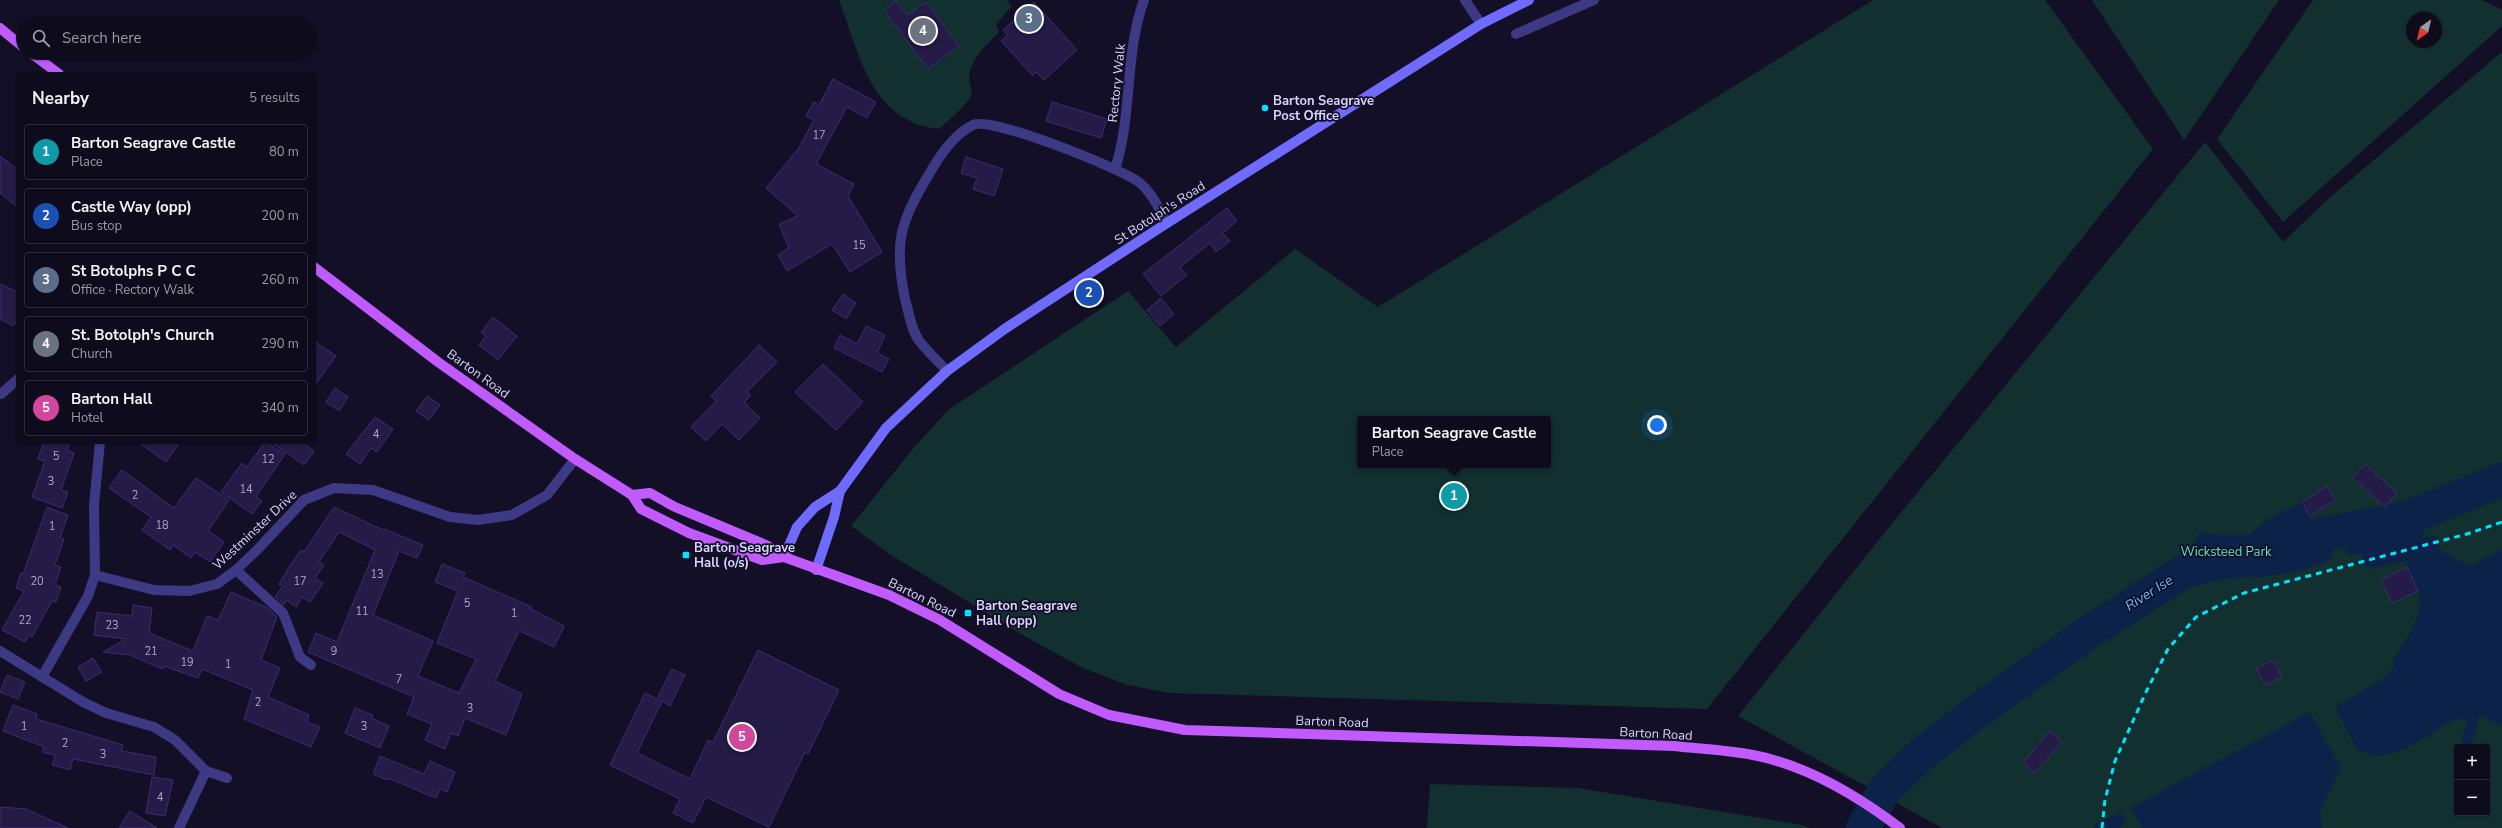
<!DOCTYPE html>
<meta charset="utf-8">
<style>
:root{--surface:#0e0b1c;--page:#171425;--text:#f1f3f6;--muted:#9b9ba3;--line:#2e2b3b;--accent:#b45309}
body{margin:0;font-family:"Nunito Sans",sans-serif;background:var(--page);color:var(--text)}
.controls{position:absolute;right:12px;bottom:12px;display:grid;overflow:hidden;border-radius:4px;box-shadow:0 1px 3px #0004}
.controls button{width:36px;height:36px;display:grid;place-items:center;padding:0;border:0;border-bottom:1px solid var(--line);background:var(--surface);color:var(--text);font:20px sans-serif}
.compass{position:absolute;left:2406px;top:12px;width:36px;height:36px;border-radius:50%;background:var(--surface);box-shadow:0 1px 3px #0004;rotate:214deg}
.you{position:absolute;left:1657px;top:425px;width:14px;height:14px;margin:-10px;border:3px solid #fff;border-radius:50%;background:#1a73e8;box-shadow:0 0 0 6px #1a73e833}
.badge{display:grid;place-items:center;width:26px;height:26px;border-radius:50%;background:var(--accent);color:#fff;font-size:13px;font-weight:700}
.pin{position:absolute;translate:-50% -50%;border:2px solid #fff;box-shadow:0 1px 4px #0006}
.popup{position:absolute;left:1357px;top:416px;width:194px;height:52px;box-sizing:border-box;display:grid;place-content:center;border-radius:4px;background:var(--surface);filter:drop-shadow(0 1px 3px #0005);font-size:13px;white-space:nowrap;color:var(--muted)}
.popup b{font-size:15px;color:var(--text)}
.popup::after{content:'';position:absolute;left:50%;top:100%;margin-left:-8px;border:8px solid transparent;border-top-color:var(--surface)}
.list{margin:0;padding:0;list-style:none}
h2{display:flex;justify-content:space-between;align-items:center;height:52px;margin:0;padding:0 16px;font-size:17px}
h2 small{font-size:13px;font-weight:400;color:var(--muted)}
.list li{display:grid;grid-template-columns:26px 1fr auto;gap:12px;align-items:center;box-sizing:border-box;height:56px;margin:0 8px 8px;padding:0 8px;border:1px solid var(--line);border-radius:4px}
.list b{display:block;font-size:15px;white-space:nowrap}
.list p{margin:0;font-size:13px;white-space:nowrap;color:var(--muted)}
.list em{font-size:13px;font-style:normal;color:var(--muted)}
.icon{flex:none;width:22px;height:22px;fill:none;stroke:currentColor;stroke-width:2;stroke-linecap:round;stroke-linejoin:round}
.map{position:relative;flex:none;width:2502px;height:828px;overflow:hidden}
.search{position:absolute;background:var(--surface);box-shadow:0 1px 3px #0004;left:16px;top:16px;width:300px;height:44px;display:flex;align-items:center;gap:10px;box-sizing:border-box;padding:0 14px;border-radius:22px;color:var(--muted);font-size:15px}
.panel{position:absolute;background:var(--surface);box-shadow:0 1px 3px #0004;left:16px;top:72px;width:300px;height:372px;border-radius:4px}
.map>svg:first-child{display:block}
.green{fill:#12302f;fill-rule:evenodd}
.water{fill:#0c2248}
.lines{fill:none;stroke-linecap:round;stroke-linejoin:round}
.river{stroke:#0c2248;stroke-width:34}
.building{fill:#241b47;stroke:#3b2d73}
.street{stroke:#3d3a85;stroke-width:10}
.secondary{stroke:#6f6bff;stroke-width:10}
.primary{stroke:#c25bff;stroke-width:10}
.rail{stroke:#00e5ff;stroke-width:3;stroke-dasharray:6 5;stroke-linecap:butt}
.poi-dot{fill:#00e5ff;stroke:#130f26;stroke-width:1.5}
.labels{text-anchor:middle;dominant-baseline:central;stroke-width:3.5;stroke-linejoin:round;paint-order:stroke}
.number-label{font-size:11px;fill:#aca6d1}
.street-label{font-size:13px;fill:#d9d4ff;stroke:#130f26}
.poi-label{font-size:13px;font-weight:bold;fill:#d9d4ff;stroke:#130f26;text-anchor:start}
.park-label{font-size:13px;fill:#5fe0c0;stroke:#130f26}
.water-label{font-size:14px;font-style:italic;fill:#62b6ff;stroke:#130f26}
</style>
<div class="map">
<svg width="2502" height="828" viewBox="0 0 2502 828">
<rect width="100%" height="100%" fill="#130f26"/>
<g class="green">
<path d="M 839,0 L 1007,0 L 1012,6 L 996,24 L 999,32 C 986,46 971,58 969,77 C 969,85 974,90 970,98 C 963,109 948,120 939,129 C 870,121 860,55 839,0 Z"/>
<path d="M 1873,0 L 2045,0 L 2153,149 L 1707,709 L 1170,693 L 1128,685 L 1085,669 L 1033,641 L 891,555 L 851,526 L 911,451 L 948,410 L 1128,291 L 1176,347 L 1295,249 L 1378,307 ZM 1360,419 L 1548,419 L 1548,465 L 1360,465 Z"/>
<polygon points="2092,0 2279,0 2184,140"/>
<path d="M 2313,0 L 2482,0 L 2502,10 L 2502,26 L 2283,222 L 2217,139 ZM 2412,18 L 2436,18 L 2436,42 L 2412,42 Z"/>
<path d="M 2502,52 L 2502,828 L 1942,828 L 1738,716 L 1894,521 L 2205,142 L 2283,242 L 2329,198 ZM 2457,747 L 2487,747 L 2487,813 L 2457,813 Z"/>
<polygon points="1430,784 1578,788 1803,825 1809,828 1427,828"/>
</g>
<g class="water">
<path d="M 2302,502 L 2322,540 L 2331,538 L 2333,556 C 2313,577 2244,576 2215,581 C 2204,583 2192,587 2182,590 L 2170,576 L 2188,558 L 2200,532 L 2221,535 L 2249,535 L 2268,519 Z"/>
<path d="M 2382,521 C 2395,528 2408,523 2423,529 L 2423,537 L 2436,536 L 2441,551 L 2469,566 L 2502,549 L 2502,726 L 2483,716 L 2479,716 L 2471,747 L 2460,747 L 2467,720 L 2463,717 C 2436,726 2408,754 2378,756 C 2372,756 2363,752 2357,750 L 2335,707 L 2381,680 L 2395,667 L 2392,662 C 2404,643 2426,614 2418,590 C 2414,580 2408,571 2406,561 L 2367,569 L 2362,554 L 2347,555 L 2344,534 L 2358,526 Z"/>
<polygon points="2310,712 2341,768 2320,810 2322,828 2143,828 2130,808"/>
<polygon points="2121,812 2126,822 2118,828 2094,828 2094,825"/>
</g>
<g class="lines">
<g class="river">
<polyline points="2275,544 2410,517 2502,480"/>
<polyline points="1863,828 1885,789 1921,755 1972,715 2086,634 2211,554"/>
</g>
</g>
<g class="building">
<polygon points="896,1 907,15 926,2 959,46 928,69 884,10"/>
<polygon points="1034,2 1077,50 1044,80 1036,72 1032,75 1001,41 1007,35 1003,30"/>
<polygon points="833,79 876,102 867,118 847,107 816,164 854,184 848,196 882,252 850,272 832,244 787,271 778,255 789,248 779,224 798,216 766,188 798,149 814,120 806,116 814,102 819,105"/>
<polygon points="1052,102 1107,119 1101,138 1046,121"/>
<polygon points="0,156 18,170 18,207 0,193"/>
<polygon points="966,157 1003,169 994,196 973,189 977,178 961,173"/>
<polygon points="1227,208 1237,221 1223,233 1230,241 1216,252 1210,243 1180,267 1187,275 1161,296 1143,274"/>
<polygon points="0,284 18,292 18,318 13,326 0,319"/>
<polygon points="843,294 856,303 846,319 832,310"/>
<polygon points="1161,298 1174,314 1160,326 1147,310"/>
<polygon points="493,317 517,336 498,360 479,345 486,336 481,332"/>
<polygon points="866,326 885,335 877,353 889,359 882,372 834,348 840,335 857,344"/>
<polygon points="314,341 336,356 314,386"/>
<polygon points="759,345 777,362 747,392 751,395 744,402 760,418 739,440 722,424 706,441 691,427 716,401 711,396"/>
<polygon points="823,364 863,402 836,430 795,392"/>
<polygon points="335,388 348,397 339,411 326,402"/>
<polygon points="427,396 440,405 429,420 416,411"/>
<polygon points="375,417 393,429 377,452 371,448 360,464 346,454"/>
<polygon points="44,442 70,442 67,450 74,453 61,490 68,492 62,508 32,497 45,461 38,459"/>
<polygon points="138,442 180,442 166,462"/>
<polygon points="265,442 285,454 256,497 262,501 252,514 221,492 242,463 247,467"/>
<polygon points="271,442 302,442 314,451 304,465"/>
<polygon points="2365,464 2397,493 2385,507 2353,478"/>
<polygon points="122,470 174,508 196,478 229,500 208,531 224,542 210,562 195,552 191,558 173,545 170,550 142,530 151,517 109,488"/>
<polygon points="2327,486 2335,500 2310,516 2302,502"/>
<polygon points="47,507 68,515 60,538 64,539 55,565 61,567 55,585 61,587 56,602 52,601 32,637 29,635 25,642 2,630 24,591 16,588 21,573 23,574"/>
<polygon points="334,507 383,530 384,529 423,545 417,558 399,551 373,615 433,641 418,676 459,693 476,659 437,643 458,591 435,582 442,564 465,573 463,577 532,607 531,609 564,626 554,647 520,631 518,633 495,681 522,694 506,735 465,718 458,736 451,733 445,749 425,740 432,724 407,714 414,697 308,652 316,633 337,642 375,550 339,532 319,562 324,565 315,578 323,583 310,602 302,597 296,607 286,600 284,605 275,597 283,586 279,584 291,564 301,550 304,552"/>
<polygon points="2407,567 2418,591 2392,603 2381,580"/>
<polygon points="231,592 268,608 277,617 261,660 280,668 268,697 309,715 307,722 320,727 311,747 244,719 253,690 202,669 198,678 164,666 162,669 130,655 103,652 126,639 94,635 97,612 132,616 133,605 152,608 149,633 193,651 207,616 218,620"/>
<polygon points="758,650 839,690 808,754 805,752 769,827 706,797 693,823 673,813 680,799 610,765 645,693 657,699 672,669 685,675 670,706 662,701 637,753 690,779 708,740 713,742"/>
<polygon points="93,658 102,672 86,681 78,667"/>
<polygon points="2273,660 2282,677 2266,685 2256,669"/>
<polygon points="7,675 25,682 18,699 0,692"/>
<polygon points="13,705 37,714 36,719 123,745 121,751 156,757 154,775 73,759 70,770 52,765 55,755 42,752 44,747 3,731"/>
<polygon points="355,708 373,715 371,718 389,726 380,748 345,733"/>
<polygon points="2050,731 2062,742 2035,773 2023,763"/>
<polygon points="380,756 424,774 430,761 455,772 447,792 440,789 436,798 388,778 387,780 373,774"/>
<polygon points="152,777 173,780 165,816 146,813"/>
<polygon points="0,807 26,809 68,828 0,828"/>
<polygon points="130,811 157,828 119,828"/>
</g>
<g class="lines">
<g class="street">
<polyline points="1465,0 1481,24"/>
<polyline points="1516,34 1594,0"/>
<path d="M 1115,169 C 1133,114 1124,55 1144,0"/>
<path d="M 947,371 C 938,361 928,352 920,342 C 911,330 909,313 905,299 C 894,245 899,223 928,176 C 938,158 954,134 973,125 C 991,116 1123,169 1140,183 C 1152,193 1159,209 1167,223"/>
<polyline points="1,394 18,379"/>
<polyline points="236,570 283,613 300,657 311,665"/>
<polyline points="95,575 154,590 189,591 217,584 236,570 258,549 304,500 334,488 373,490 450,517 478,520 512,515 547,495 575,459"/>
<polyline points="0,651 83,702 106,713 154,727 175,740 206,771 227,778"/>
<polyline points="42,677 88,596 95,575 94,505 100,442"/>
<polyline points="179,828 206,771"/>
</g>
<g class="secondary">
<polyline points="784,557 797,527 815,507 840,491 886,428 947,371 1006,328 1167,223 1481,24 1529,0"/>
<polyline points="816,570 834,517 840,491"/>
</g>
<g class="primary">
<polyline points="0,28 23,47"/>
<polyline points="31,53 59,74"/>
<polyline points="314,267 438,362 575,459 632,495 641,509 689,533 762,560 784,557"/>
<path d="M 632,495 L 650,493 L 675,507 L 766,545 L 784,557 L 889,595 L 940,620 L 1059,694 L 1109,715 L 1185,730 L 1674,746 C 1700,749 1727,750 1753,755 C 1805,765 1858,796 1900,828"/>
</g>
<polyline class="rail" points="2102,828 2105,800 2115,761 2146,692 2168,649 2196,617 2244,593 2467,534 2502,522"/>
</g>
<g class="poi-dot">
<circle cx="1265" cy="108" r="4"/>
<rect x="682" y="551" width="8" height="8" rx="2"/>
<rect x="964" y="609" width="8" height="8" rx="2"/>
</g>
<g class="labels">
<g class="number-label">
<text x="819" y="135">17</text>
<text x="859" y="245">15</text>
<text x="376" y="434">4</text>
<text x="56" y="456">5</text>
<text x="268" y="459">12</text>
<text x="51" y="481">3</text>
<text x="246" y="489">14</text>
<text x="135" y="495">2</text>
<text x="162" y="525">18</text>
<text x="52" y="526">1</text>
<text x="377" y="574">13</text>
<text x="37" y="581">20</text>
<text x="300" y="581">17</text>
<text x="467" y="603">5</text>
<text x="362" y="611">11</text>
<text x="514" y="613">1</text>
<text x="25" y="620">22</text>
<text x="112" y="625">23</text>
<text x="151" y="651">21</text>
<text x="334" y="651">9</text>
<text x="187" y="662">19</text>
<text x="228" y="664">1</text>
<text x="399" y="679">7</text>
<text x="258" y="702">2</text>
<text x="470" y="708">3</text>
<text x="24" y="726">1</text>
<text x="364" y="726">3</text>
<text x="65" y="743">2</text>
<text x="103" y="754">3</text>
<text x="160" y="797">4</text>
</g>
<g class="street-label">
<text transform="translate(1117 83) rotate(-84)">Rectory Walk</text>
<text transform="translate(1160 213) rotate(-33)">St Botolph's Road</text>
<text transform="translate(478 374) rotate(36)">Barton Road</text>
<text transform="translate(255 530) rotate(-43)">Westminster Drive</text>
<text transform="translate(922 598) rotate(26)">Barton Road</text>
<text transform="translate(1332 722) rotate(2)">Barton Road</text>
<text transform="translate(1656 734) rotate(3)">Barton Road</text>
</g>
<g class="poi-label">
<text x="1273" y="101">Barton Seagrave<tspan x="1273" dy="15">Post Office</tspan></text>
<text x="694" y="548">Barton Seagrave<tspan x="694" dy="15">Hall (o/s)</tspan></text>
<text x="976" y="606">Barton Seagrave<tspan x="976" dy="15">Hall (opp)</tspan></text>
</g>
<g class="park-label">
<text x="2226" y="552">Wicksteed Park</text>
</g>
<g class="water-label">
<text transform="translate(2149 593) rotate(-33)">River Ise</text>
</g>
</g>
</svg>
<div class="controls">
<button>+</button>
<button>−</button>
</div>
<svg class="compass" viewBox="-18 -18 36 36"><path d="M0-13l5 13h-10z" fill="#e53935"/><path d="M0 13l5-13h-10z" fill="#9b9ba3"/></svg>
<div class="you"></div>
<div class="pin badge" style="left:1454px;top:496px;background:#0f9aa8">1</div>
<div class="popup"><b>Barton Seagrave Castle</b>Place</div>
<div class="pin badge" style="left:1089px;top:293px;background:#1a4fb4">2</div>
<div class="pin badge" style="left:1029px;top:19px;background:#5c6f8a">3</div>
<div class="pin badge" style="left:923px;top:31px;background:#6b7280">4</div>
<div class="pin badge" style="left:742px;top:737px;background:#d1479c">5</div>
<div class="search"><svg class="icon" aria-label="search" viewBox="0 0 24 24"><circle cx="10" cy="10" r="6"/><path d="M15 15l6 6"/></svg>Search here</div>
<section class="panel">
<h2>Nearby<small>5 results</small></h2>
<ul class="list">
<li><span class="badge" style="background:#0f9aa8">1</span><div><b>Barton Seagrave Castle</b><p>Place</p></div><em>80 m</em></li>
<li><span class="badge" style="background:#1a4fb4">2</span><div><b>Castle Way (opp)</b><p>Bus stop</p></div><em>200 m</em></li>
<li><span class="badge" style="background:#5c6f8a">3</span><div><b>St Botolphs P C C</b><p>Office · Rectory Walk</p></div><em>260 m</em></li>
<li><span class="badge" style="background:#6b7280">4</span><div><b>St. Botolph's Church</b><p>Church</p></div><em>290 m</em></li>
<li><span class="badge" style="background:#d1479c">5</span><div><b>Barton Hall</b><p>Hotel</p></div><em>340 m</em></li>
</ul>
</section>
</div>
